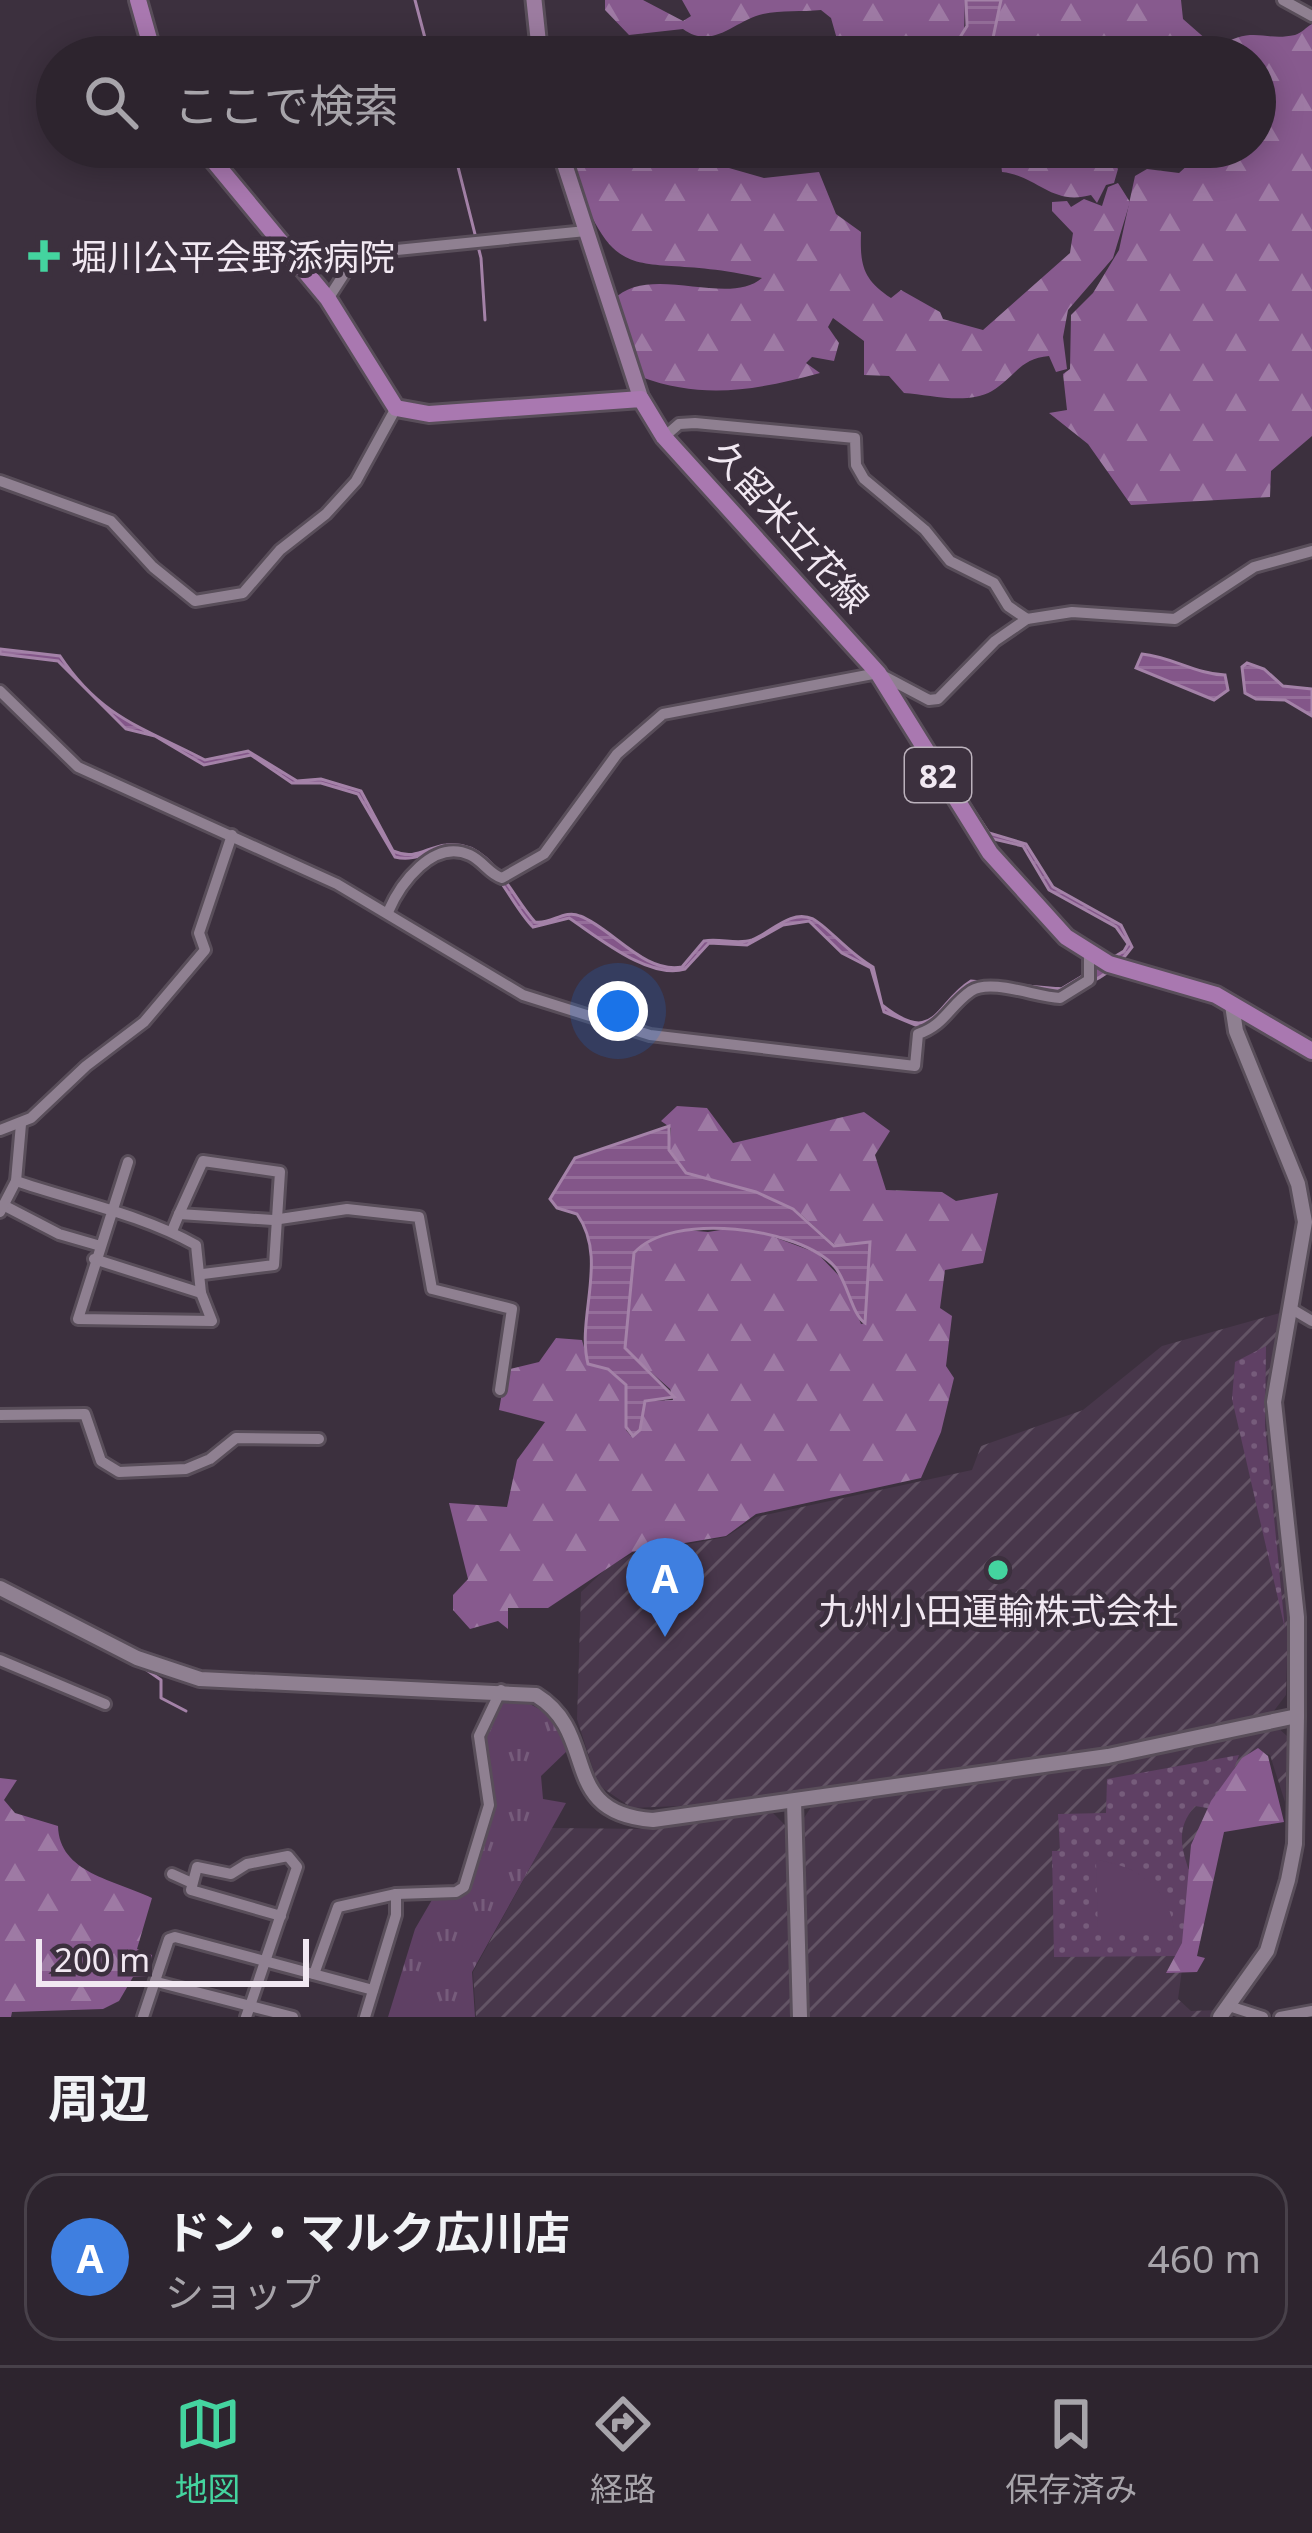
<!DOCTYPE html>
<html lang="ja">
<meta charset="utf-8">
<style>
:root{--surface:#2d242e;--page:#352c36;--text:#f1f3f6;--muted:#a7a4aa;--line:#48414a;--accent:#44d49f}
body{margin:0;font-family:"Noto Sans","Noto Sans JP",sans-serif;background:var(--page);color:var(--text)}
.scale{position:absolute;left:36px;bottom:30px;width:273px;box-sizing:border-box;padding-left:12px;border:6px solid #f1e8f2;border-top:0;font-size:33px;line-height:42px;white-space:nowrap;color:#f1e8f2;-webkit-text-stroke:9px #3c303e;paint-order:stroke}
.you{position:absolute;left:618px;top:1011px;width:42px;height:42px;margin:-30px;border:9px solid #fff;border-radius:50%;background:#1a73e8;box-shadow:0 0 0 18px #1a73e833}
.badge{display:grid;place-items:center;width:78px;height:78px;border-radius:50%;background:var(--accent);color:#fff;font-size:39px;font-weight:700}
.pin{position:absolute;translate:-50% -99px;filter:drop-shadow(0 3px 6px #0008)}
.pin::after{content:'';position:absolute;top:63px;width:42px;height:36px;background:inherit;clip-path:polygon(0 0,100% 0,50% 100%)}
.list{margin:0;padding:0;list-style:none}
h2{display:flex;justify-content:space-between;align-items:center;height:156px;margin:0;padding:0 48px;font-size:51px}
h2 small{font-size:39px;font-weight:400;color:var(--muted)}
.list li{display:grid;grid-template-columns:78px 1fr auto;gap:36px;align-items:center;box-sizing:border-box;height:168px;margin:0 24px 24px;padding:0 24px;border:3px solid var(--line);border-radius:36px}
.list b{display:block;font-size:45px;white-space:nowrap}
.list p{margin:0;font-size:39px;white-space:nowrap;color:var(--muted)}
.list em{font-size:39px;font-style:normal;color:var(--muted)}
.icon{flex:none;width:66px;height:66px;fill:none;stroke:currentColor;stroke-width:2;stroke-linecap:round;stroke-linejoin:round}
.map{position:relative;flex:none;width:1312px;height:2017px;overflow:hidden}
.search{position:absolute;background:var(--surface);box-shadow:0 6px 30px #0003;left:36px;right:36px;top:36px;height:132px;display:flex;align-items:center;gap:30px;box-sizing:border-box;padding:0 42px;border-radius:66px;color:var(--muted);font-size:45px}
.sheet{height:348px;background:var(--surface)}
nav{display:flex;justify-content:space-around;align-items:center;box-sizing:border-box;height:168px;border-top:3px solid var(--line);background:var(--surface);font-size:33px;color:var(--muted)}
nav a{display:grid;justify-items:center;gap:6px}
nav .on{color:var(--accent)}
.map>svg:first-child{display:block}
.industrial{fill:url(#industrial-furrows)}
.grass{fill:url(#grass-dots)}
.forest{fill:url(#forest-firs)}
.park{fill:url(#park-tufts)}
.pitch{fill:#5f4064}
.water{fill:url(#water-rules);stroke:#a482a8;stroke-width:3}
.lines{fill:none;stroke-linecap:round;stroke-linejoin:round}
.stream{stroke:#a482a8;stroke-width:3}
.minor-casing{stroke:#594e5a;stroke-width:16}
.tertiary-casing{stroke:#594e5a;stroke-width:20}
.secondary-casing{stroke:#594e5a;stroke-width:21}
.primary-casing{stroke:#594e5a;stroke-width:22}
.minor{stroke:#8f8091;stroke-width:10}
.tertiary{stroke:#8f8091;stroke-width:14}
.secondary{stroke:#9c7ca0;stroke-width:15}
.primary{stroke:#a978b0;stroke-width:16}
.poi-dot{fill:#44d49f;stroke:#3c303e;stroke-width:4.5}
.labels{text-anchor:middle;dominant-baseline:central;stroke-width:10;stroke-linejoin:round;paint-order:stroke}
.shield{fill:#3c303e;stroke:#bbb1bc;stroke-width:3}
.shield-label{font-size:33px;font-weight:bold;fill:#f1e8f2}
.poi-label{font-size:36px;fill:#f1e8f2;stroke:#3c303e;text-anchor:start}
.street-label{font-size:36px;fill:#f1e8f2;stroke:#3c303e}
</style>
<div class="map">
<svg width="1312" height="2017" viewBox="0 0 1312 2017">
<defs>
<pattern id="industrial-furrows" width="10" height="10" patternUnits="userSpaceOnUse" patternTransform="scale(3)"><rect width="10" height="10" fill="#48374b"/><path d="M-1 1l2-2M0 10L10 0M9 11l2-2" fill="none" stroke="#635465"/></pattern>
<pattern id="grass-dots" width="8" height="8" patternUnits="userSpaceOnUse" patternTransform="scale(3)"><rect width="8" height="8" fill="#5f4064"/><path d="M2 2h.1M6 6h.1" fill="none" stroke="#765c7b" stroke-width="1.8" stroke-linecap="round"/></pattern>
<pattern id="forest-firs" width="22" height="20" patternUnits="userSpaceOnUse" patternTransform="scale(3)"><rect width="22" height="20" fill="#875a8e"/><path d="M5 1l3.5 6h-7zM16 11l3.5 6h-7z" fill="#9e7aa4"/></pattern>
<pattern id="park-tufts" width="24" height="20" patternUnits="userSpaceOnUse" patternTransform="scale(3)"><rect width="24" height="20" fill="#5f4064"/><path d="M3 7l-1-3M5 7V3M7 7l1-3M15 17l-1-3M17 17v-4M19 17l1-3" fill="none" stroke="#765c7b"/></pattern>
<pattern id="water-rules" width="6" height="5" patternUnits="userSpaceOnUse" patternTransform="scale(3)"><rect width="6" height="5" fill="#835689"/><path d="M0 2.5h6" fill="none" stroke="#956e9a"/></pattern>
</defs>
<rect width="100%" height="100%" fill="#3c303e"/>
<g class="industrial">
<polygon points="1280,1313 1266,1409 1288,1626 1286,1695 1273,1712 1086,1752 701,1805 632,1808 598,1785 577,1719 581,1592 608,1567 630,1555 726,1537 756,1517 972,1470 981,1446 1083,1410 1162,1346"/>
<polygon points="1276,1726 1288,1737 1285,1802 1270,1755 1260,1752 1245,1765 1183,1962 1178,1999 1191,2011 1218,2010 1213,2017 808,2017 804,1818 813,1804"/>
<polygon points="772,1812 787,1827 791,2017 476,2017 473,1972 552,1828 654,1829"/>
</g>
<g class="grass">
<polygon points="1266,1346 1265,1426 1285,1629 1232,1399 1235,1362"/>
<path d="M 1239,1755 L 1219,1810 L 1195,1806 C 1164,1842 1198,1869 1195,1909 C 1194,1924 1183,1942 1178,1956 L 1054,1957 L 1052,1851 L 1060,1851 L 1058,1814 L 1106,1813 L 1107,1779 Z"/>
</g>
<g class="forest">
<path d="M 605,0 L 643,0 L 683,21 L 691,16 L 682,0 L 965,0 L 964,35 L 926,57 L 842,57 L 831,18 L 821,10 C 802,12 781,10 763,14 C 735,20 713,51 683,29 L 629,35 L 605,10 Z"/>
<path d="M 1001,0 L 1181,0 L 1183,19 L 1216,48 C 1254,24 1263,42 1295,35 C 1302,33 1306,27 1312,24 L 1312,436 L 1271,471 L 1270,497 L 1131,505 L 1088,444 L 1049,413 L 1067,410 L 1063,374 L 1070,369 L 1071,315 L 1093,293 L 1119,250 L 1135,176 L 1147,169 L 1179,173 L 1189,164 L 1113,156 L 1101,147 L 1255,147 L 1255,57 L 999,57 L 993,35 Z"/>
<path d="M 564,147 L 730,147 L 729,168 L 764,178 L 819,172 L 836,214 L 861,232 C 860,264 862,279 891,298 L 901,290 L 940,312 L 943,319 L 983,330 L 1070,253 L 1073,233 L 1052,211 L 1052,202 L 1067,201 L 1071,207 L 1084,199 L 1102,206 L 1108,187 L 1118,183 L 1130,202 L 1113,258 L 1068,310 L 1063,337 L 1067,369 L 1056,372 L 1049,356 C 1020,358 1014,378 992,391 C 967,405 931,395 904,393 L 889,376 L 864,375 L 864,341 L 833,318 L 828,327 L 839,343 L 834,361 L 812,357 L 806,363 L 820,373 C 757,390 704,400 641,377 L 613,300 C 649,262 728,308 762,278 C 626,247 619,305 564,147 Z"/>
<path d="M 982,147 L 1067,147 L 1113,161 L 1118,169 L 1114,183 L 1106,185 L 1097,203 L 1091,195 C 1051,206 1038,176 1002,172 L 1001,163 Z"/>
<polygon points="677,1106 707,1108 733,1143 864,1112 890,1131 875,1155 886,1190 942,1192 956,1201 998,1193 983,1263 945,1270 940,1308 952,1316 946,1366 954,1378 941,1432 921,1478 756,1514 726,1536 632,1552 548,1608 508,1608 508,1629 498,1621 470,1629 453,1610 453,1595 468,1579 449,1503 507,1507 517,1460 545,1422 499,1410 506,1370 539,1362 556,1338 582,1340 589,1365 604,1366 629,1389 626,1430 631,1436 640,1431 645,1401 673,1400 670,1389 625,1349 634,1255 648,1240 674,1229 708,1232 745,1226 817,1253 845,1282 861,1324 865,1323 870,1242 836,1246 796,1210 757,1192 685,1172 669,1148 671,1128 661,1121"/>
<polygon points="1258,1748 1268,1756 1284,1822 1224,1832 1197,1956 1205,1958 1197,1972 1166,1973 1182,1943 1191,1845 1211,1801 1242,1758"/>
<path d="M 0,1778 L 17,1780 L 4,1800 L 15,1813 L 58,1826 C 59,1873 115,1880 152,1898 L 137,1949 L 152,1955 L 148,1976 L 133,1977 L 119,2001 L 103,2009 L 12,2012 L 11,2017 L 0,2017 Z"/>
</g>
<path class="park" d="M 504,1695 C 537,1704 559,1716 567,1751 L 541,1776 L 543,1799 L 566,1803 L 472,1972 L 475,2017 L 388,2017 L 415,1929 L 433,1898 L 467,1889 L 495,1799 L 483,1734 Z"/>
<path class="pitch" d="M 1096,1860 C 1140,1866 1170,1889 1175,1935 L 1098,1935 Z"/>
<g class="water">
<polygon points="966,0 1001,0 993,38 998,57 969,57 954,47 967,26"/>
<path d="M 0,649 L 60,656 C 101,718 144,728 205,760 L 248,751 L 297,781 L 321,779 L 361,791 L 393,851 C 416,861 426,847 446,845 C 490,838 510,895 535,922 C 551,925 564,909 580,916 C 612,928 644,974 682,967 L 704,941 C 720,938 737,945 752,940 C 771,933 790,909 813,919 C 827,926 849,954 873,967 L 882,1005 C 936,1048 935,1003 971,981 L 1061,989 L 1124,951 L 1128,944 L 1116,927 L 1049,890 L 1023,846 L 989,838 L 941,760 L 989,833 L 1026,844 L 1053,887 L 1121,925 L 1132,947 C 1086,1010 1035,983 973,984 L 940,1020 L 920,1027 L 884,1012 L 871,968 L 842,953 L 809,921 L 783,925 L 747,945 L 709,943 L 685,969 C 649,980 598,937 569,918 L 533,927 C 508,902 492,848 451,847 C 430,847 418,863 395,857 L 358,794 L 321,783 L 292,783 L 251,755 L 204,765 L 155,736 L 126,729 L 58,661 L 0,654 Z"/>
<path d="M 1142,654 C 1172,657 1196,674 1225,675 L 1228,690 L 1214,700 L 1136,668 Z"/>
<polygon points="1247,663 1264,669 1283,686 1312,689 1312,716 1285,700 1256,699 1245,693 1242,667"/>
<path d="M 669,1126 L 669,1150 L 686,1173 L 756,1192 L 793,1209 L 834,1246 L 870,1242 L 865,1323 C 852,1315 848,1283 835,1267 C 800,1227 671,1211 634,1253 L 625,1348 L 674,1397 L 645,1401 L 640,1430 L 633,1436 L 626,1427 L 626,1385 L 608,1369 L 588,1364 C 576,1317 609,1259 577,1214 L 557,1208 L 550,1199 L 575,1158 Z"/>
</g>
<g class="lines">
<g class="stream">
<polyline points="415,0 430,57"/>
<polyline points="453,147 481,258 485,320"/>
<polyline points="44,1618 94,1644"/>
<polyline points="141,1666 161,1680 161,1698 186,1711"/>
</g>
<defs>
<g id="minor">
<polyline points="1283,0 1312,16"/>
<polyline points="328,299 357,254 586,231"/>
<polyline points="664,437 679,424 695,423 855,438 856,465 864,479 925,530 950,561 994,583 1008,606 1027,619"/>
<polyline points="0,481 111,521 153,567 195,601 243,593 280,550 326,514 356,481 396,408"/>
<path d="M 0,691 L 78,767 L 337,884 L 523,995 L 650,1035 L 915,1066 L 918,1034 C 945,1025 949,1006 971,991 C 991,978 1036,997 1060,998 L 1089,980 L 1089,956"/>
<path d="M 388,912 C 400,884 433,838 470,855 C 483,861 489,874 502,878 L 544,854 L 617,754 L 663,714 L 878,673 L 929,700 L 938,699 L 995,641 L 1027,619 L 1072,612 L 1175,619 L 1254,567 L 1312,551"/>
<path d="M 21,1124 L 16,1181 C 75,1201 143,1215 196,1245 L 201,1293 L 212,1321 L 78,1319 L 128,1162"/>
<polyline points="0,1130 31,1118 86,1066 144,1022 205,950 199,933 232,835"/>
<polyline points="5,1206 59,1234 97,1245"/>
<polyline points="0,1212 16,1181"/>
<polyline points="179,1214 203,1161 280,1172 274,1265 203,1274"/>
<polyline points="172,1231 179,1214 273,1220 347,1209 419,1217 432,1289 512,1309 500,1390"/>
<polyline points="94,1259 201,1293"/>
<polyline points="1290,1308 1312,1321"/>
<polyline points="0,1415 85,1414 101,1461 119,1472 186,1469 210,1459 236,1438 319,1439"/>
<polyline points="0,1660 105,1704"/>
<polyline points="172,1874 192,1883"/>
<polyline points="396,1894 456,1892 464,1887 489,1805 479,1736 501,1690"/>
<polyline points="314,1974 338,1907 396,1894 396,1915 365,2017"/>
<polyline points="157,1982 293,2017"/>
<polyline points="1229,2006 1263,2017"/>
<polyline points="143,2017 169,1939 175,1937 373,1990"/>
<polyline points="246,2017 250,2006 297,1867 288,1856 247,1864 231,1874 197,1867 191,1890 281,1916"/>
<polyline points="1280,2017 1312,2011"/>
</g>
<g id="tertiary">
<path d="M 0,1588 L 137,1658 L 200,1679 L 536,1695 C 601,1735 556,1813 653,1820 L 1108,1756 L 1297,1716"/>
<polyline points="794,1801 800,2017"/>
<polyline points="1220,2017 1267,1951 1288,1880 1295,1844 1297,1716 1297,1617 1274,1402 1305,1222 1298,1184 1236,1031 1232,1005"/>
</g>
<g id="secondary">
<polyline points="534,0 540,57"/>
<polyline points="559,147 641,399"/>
</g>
<g id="primary">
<polyline points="138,0 154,57"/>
<polyline points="202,147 328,299 396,408 429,414 641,399 664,437 878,673 990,853 1066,937 1109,964 1216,995 1312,1051"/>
</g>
</defs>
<use href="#minor" class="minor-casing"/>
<use href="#tertiary" class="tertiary-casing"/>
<use href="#secondary" class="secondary-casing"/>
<use href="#primary" class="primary-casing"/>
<use href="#minor" class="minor"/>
<use href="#tertiary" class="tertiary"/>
<use href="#secondary" class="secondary"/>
<use href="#primary" class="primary"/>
</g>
<g class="poi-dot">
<path d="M38 238h12v12h12v12h-12v12h-12v-12h-12v-12h12z"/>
<circle cx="998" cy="1570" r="12"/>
</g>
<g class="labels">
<rect class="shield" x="905" y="748" width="66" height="54" rx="9"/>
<g class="shield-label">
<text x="938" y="775">82</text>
</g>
<g class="poi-label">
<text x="71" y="256">堀川公平会野添病院</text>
<text x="998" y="1610" text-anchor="middle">九州小田運輸株式会社</text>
</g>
<g class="street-label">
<text transform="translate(790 526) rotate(48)">久留米立花線</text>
</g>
</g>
</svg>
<div class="scale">200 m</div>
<div class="you"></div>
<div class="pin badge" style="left:665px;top:1637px;background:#3f7fe0">A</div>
<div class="search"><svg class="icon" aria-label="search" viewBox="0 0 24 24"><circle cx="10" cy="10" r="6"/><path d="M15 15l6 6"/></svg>ここで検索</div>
</div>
<section class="sheet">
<h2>周辺<small></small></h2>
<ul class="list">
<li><span class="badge" style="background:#3f7fe0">A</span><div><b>ドン・マルク広川店</b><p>ショップ</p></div><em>460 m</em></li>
</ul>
</section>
<nav>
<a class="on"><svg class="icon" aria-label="map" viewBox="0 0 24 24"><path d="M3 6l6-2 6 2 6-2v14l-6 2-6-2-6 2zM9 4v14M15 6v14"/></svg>地図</a>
<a><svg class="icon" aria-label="directions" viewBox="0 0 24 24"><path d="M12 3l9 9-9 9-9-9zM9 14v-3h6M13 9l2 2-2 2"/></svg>経路</a>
<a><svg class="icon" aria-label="saved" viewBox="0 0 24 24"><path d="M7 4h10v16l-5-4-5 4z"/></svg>保存済み</a>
</nav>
